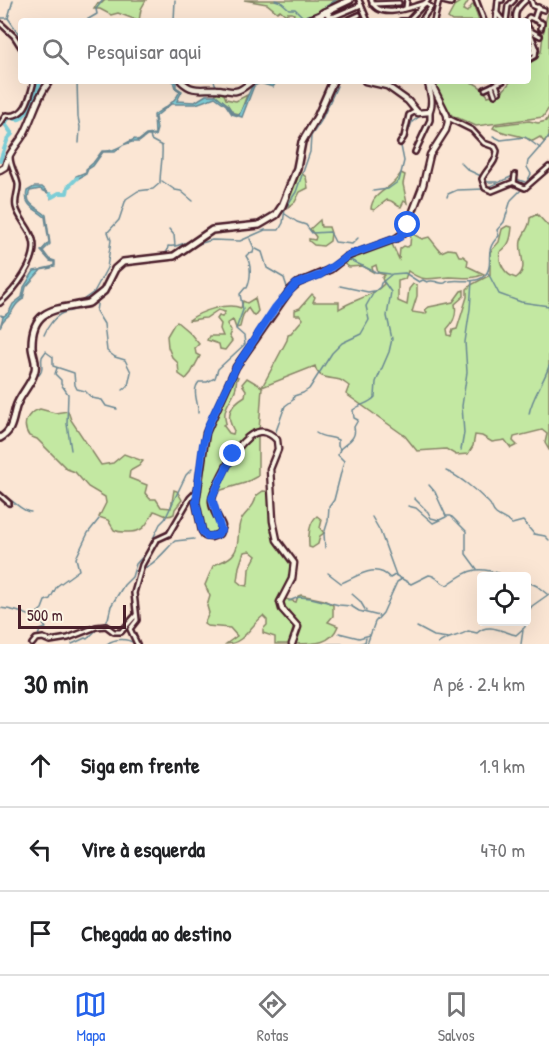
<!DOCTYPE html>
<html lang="pt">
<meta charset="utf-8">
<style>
:root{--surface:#fff;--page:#f2f2f2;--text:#202124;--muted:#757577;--line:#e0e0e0;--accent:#2563eb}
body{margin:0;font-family:"Patrick Hand",sans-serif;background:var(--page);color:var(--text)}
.controls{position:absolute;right:18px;bottom:18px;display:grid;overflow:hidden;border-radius:6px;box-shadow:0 6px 24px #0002}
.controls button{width:54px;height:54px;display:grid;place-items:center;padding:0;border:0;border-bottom:2px solid var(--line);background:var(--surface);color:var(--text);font:30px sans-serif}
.scale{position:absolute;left:18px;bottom:15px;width:108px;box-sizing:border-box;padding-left:6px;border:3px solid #4a1f2b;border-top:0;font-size:16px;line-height:21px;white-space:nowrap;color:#4a1f2b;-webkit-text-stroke:4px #fcf5e5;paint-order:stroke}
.stop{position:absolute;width:18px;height:18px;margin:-14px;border:4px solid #2563eb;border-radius:50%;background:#fff}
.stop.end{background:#2563eb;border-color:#fff;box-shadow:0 2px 6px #0008}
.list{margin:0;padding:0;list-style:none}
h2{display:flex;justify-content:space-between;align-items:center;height:78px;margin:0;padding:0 24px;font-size:26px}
h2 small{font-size:20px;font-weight:400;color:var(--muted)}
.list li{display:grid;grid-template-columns:39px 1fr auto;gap:18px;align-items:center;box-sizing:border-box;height:84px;padding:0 24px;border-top:2px solid var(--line)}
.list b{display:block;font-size:22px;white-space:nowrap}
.list em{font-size:20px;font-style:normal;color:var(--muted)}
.icon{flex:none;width:33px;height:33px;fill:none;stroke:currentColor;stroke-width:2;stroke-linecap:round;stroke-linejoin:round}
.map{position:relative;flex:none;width:549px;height:644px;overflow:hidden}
.search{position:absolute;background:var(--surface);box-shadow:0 6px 24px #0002;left:18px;right:18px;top:18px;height:66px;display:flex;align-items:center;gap:15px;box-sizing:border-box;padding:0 21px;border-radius:6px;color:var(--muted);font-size:22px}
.sheet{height:330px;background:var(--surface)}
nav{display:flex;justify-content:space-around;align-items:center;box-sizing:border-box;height:84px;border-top:2px solid var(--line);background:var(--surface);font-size:16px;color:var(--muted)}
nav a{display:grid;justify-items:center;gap:3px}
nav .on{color:var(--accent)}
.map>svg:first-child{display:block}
.green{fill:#c3e8a2;stroke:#868466;stroke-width:1.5;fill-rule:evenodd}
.water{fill:#7dcdd6;stroke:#698792;stroke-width:1.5}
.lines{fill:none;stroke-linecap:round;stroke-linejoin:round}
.stream{stroke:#698792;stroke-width:1.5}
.river{stroke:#7dcdd6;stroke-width:4}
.minor-casing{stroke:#4a1f2b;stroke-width:8}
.tertiary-casing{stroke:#4a1f2b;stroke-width:9}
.secondary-casing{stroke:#4a1f2b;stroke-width:10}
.minor{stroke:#fcf5e5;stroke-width:3}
.tertiary{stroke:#fcf5e5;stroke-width:4.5}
.secondary{stroke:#fcf5e5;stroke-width:5}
.route{stroke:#2563eb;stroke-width:8}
</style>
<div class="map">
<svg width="549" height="644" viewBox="0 0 549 644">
<rect width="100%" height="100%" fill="#fbe6d4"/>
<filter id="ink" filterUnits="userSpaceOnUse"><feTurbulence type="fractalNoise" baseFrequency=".0167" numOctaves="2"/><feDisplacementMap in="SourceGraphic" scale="12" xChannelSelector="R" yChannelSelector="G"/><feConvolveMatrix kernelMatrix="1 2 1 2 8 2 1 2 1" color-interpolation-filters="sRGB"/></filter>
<g filter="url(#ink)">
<g class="green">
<polygon points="105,0 146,0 141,9 139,21 118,13 111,15 100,9 94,9 97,4 102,3"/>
<polygon points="244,0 348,0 303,21 292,20 294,14 292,13 287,13 286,15 280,10 277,12 267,4"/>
<polygon points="463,0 469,0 463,10 467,12 473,4 479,21 452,21 448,18 455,5"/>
<path d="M 549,11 L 549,108 L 543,117 L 476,126 L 449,114 L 432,81 C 455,81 475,75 488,96 L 502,92 L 511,81 L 528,81 L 528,59 L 541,52 C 542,42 545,19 549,11 Z"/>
<polygon points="217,92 224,94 226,99 236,101 247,95 240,114 233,113 227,104 215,95"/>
<path d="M 549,116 L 549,139 L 546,139 L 544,142 L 540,137 L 533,141 C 520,134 505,135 493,128 L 495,125 L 529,121 L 538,123 L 546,121 Z"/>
<polygon points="300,172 306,177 308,188 300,192 295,202 288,207 288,199"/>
<path d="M 401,173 L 405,175 L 403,184 L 407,203 L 404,201 L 401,207 C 395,206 394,200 387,200 L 374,210 L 371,209 C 372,194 386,191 395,181 C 397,179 399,176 401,173 Z"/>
<path d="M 537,214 L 549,227 L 549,450 L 545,443 L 547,434 L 542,430 L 514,437 L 513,441 L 517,445 L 511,448 L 505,440 L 492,442 L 482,436 L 475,435 L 473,446 L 468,454 L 456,455 L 446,449 L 417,451 L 405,436 L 346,394 L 349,386 C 346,384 343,381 340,380 C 330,377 318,380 315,366 L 262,387 L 259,431 L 243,441 L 211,498 L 221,523 L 218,533 L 212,535 L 205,533 L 198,500 L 207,438 L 234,376 L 238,377 C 236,380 236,384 236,387 C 233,400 221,407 226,423 L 223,425 L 229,433 L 233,434 L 234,431 C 225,415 230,405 245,396 L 246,390 L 242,384 L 247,378 L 262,387 L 287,340 L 288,334 L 291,333 L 303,319 L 300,315 L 295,315 L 295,310 L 300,308 L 312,294 L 315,297 L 313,302 L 339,302 L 339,309 C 354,299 372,297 384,284 L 382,278 L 385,275 L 378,273 L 376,265 L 372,267 L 373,272 L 363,266 L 349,267 L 341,262 L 345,258 L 391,242 L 399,259 L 400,249 L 404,246 L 407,247 L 410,245 L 411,233 L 422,239 L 429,237 L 441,252 L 448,249 L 456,250 L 459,256 L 463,256 L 468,260 L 467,266 L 484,274 C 472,280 463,277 450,277 C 431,278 424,283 408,271 L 405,279 L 398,281 L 398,301 L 407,305 L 409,289 L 413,284 L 417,285 L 417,296 L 412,312 L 425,314 L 427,312 L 425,310 L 429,307 L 453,302 L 461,291 L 464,290 L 464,296 L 455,304 C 457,315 454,322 447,329 L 448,335 L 451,336 L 453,330 L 457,329 L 467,297 L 467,289 L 471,285 L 490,275 L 490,252 L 499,242 L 502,229 L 507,226 L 512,227 C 511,238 510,245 500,252 C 498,263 505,275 516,278 C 530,268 518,255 521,241 C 523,232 530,229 530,218 Z"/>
<polygon points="320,220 321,227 329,227 331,233 330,241 323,246 314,245 309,241 309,239 315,240 316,237 310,229"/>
<path d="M 255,298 L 258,311 L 255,315 L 252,314 L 248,308 L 243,315 L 240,327 L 236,328 L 233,320 L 227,324 L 231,331 L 229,336 L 232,341 L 225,350 L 220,349 L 219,344 L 207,340 L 209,336 L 223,336 L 220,329 L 221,324 L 217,319 L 219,316 L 222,317 L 225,312 L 218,310 L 206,318 C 200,318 191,321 189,320 C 201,311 227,302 241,308 L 243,301 L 247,303 Z"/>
<polygon points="177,322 190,333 199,344 195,348 196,354 200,356 191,373 186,379 179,374 178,363 172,357 168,347 167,336 174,324"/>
<path d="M 40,409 L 55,413 L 68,411 L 71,420 L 101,465 L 113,463 L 124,454 L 143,461 L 139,466 L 130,471 L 129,478 L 147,485 L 145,493 L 150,499 L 156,499 L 161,507 L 171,508 L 174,490 L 177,491 L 182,500 L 175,509 L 174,514 C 166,519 160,512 154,511 C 147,523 145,532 129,532 C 123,532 121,533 114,530 L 108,520 L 99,517 L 106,503 L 105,497 L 88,487 L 75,472 L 67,469 L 37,439 L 29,436 C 21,424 27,413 40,409 Z"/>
<polygon points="258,433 258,476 245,483 218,491 242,443"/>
<path d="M 263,491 L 272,492 L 277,537 L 294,565 L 287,587 L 278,601 L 280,606 L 297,624 L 292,644 L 275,644 L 275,637 L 263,633 L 263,629 L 267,625 L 267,620 L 263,616 C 250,626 244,644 226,644 L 237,636 L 230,628 L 207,626 L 204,624 L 209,613 L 207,606 L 210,596 L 205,585 L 213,566 C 220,561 229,561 234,553 C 241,543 236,530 241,520 C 246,511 255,507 256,496 ZM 250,551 L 256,556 L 249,569 L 248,584 L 247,586 L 242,585 L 237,581 L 239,567 L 244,552 Z"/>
<path d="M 317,516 L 322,520 L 320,528 L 324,533 L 320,536 L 318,544 L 312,548 L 309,547 C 308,537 309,522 317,516 Z"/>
<path d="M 301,595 L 324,600 L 333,605 L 333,616 L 328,622 L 338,626 C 331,644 316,644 295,644 L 300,630 L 299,623 L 284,609 L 281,602 L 286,599 L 296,602 L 298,596 Z"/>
</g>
<g class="water">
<path d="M 173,81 L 176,81 L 176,87 L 182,91 L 177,101 L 195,102 L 206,95 L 216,95 L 227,104 L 233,113 L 239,115 L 253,84 C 260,78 265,83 272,84 L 277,81 L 273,87 L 260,83 L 254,86 L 252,91 L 242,117 L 232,114 L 226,105 L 215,97 L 196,104 L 171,104 L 155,117 L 157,129 L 155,136 L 147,136 L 139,142 L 132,142 L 123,145 L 115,152 L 103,152 L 93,166 L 88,169 L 86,174 L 74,181 L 76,176 L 86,172 L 86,169 L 93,163 L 102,151 C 116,152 122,144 135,139 L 138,141 L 146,135 L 155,134 L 154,115 C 163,108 175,103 180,91 L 175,88 Z"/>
<path d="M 34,187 L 42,187 L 52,196 L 51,198 L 50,194 L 40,189 L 30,191 C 23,204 38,208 46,215 L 50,244 L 43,251 L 49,259 L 55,261 L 55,266 L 42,269 L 26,287 L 23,299 C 12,306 16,308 9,315 C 4,320 2,320 0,327 L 3,317 L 0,315 L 4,316 L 9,312 L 13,304 L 22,297 L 24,287 L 34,271 L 51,268 L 54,265 L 54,262 L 50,261 L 41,251 L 49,242 L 45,217 C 36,209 23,206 27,191 Z"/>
</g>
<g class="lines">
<g class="stream">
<polyline points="13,0 8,18 21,37"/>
<polyline points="275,0 281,2 289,9 295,9 303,17"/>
<polyline points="0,18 8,18"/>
<polyline points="303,20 307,15 316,13 336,0"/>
<polyline points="85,21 97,14 96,9 103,0"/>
<polyline points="174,21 175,0"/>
<polyline points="77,81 78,117 80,127 79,143"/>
<polyline points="214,81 216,86"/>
<polyline points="493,136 501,140 525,137 540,148"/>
<polyline points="460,162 468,170 481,176"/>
<polyline points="483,178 488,182 497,182"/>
<polyline points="516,179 525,182"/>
<polyline points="162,181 175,190 181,191 193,201"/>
<polyline points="524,187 531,174 527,167 528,161 549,137"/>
<polyline points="486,188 513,176"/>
<polyline points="373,191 388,189 399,181 404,161 401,146 406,138 412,122 423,114"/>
<polyline points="447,197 448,194 457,190 485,189"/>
<polyline points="285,214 297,222 306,225 312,233 330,232 335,242 352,244 358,238"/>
<polyline points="169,229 174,235 175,246"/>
<polyline points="250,239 254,248 262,252 267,268 284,278 288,290"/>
<polyline points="195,245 212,240 240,241 265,230 279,230 283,223 285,209 296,192 310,152 311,136 321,121 337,86"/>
<path d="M 161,255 L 167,252 L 168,246 C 177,248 182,243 191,241"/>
<polyline points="350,260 375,272 390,274"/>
<polyline points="488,273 499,294 521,302 549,306"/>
<polyline points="340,286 368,292 374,291"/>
<polyline points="98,299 96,311 104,324 107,351 115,357 125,360 131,372 128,386 123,390"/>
<path d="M 80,302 L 94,292 L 107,268 L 111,240 L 108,232 L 119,220 L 126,199 L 138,191 L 153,189 L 160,183 C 160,170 163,160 162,146 L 151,140 L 150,135"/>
<path d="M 44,335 C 47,327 55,316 63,313 C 68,311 73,311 78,309 L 78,307"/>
<polyline points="46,352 53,357 53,366 74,373 75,385 77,389 85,391 92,398 102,400 106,406 117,409"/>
<polyline points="57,368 55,374 61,380 61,384 68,394 67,424 71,450"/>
<path d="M 35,375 L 39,375 C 45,368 40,364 42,357 C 43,355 45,353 46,351"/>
<polyline points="15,403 17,396 30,376"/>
<path d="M 198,413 C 199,403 191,391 199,382 L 207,382 L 215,378 L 218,369 L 245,344 L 244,336 L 236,329 L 243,310 L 240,294 L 245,288 L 247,288 C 251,279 252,264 246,256 L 248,254 L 253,253 L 254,248"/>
<path d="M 529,414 C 532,397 544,382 549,366"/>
<path d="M 316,433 C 323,438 330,436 338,440 L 338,446 L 340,449 L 338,455 L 344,461 L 334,500 L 329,507 L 328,521 L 324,534 L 325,548"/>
<path d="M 275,434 L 285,406 L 293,400 L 294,396 L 303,393 L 309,389 L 332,353 L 342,343 L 361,334 L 369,320 L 366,306 L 374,292 L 380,287 L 381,283 L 392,274 L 405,273 L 419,282 L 423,280 L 427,282 C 433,279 434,282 441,283 C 449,284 442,282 450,281 C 461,279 477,285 486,274 C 495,263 482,251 499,236 L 497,230 L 504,222 L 511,200 L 522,189"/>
<path d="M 340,449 C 347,442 357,439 354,427 L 358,420 L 354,418 L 353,410 C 360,404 369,404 375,397 L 376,382 L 389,352 L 392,339 L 387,316 L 391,292 L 384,282"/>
<polyline points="461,450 464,433 462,406 467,372 465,342 470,309 472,281"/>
<path d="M 446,471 C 459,476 477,491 488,502 C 493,506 491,510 496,514 C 501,518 507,519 512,524 L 523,521 L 534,534 L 545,536 L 549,540"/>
<polyline points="429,485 435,492 446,516 451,516 466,531 466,554 477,569"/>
<path d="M 4,497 C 15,500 20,511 31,512"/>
<polyline points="414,498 428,512 431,518 439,520"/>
<polyline points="408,506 416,508 433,523 446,517"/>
<polyline points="372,517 380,531 396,575"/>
<path d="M 135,571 C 153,568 163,552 175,541 L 194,539"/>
<path d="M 328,573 L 341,583 C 357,577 375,562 390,578 L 395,575 L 411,584 L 429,575 C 438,576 439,583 447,585 C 473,567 477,566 508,576"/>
<polyline points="526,581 537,586 547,594"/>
<polyline points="352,594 360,601 366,611"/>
<polyline points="289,601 299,597 311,598 339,605 351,606 359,611 379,616"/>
<path d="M 0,608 C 15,610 37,615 46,628 L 40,630 L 38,636"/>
<polyline points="526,614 532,606 549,594"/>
<polyline points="32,617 42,609 45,601 50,599 57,586 79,570 76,558 88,533 99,519"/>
<polyline points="525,626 526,618"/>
<polyline points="417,627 434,636 448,638"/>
<polyline points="339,633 359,638 370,635"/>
<polyline points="72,644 85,638 87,639 108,619 111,606 124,585 132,577 136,564 146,553 160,524 165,519 186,475 192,469"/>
<path d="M 107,644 C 115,638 127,638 136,644"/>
<polyline points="328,644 342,644"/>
<polyline points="358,644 365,642 366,638"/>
<polyline points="367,644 375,622 383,613 397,582 402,579"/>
<path d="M 438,644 C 447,636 459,637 468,631 L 477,633 C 488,622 503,632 516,635 L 525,627"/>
<polyline points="521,644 523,630"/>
</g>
<g class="river">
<path d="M 0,161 L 8,138 L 12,134 L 5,124 L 9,117 C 12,118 16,120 19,119 C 26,118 39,88 40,81"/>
<polyline points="50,194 52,197 59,193 67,193 68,187 77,178"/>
</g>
<defs>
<g id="minor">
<polyline points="359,0 367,19"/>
<path d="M 371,0 C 379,21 411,7 425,3 L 431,7 L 421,21"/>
<polyline points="439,0 451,3"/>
<polyline points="476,0 484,21"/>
<polyline points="500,0 502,0"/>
<polyline points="531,0 533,6 544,10"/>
<polyline points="372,4 399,3"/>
<polyline points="406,8 407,0"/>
<polyline points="496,12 503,21"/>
<polyline points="329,17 335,16 361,5"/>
<polyline points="534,19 538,7"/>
<polyline points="346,21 359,15"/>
<polyline points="401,21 405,21"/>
<polyline points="408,21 428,0"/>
<polyline points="434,21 439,0"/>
<polyline points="496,21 498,0"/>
<polyline points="506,21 508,6 514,0"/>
<path d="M 516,21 C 514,12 519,6 526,0"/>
<polyline points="526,21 529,17 542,23 541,28"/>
<polyline points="0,23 14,36 21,47"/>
<polyline points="528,27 536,47 535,56 528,60"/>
<polyline points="531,31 540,36"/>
<polyline points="528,41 536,50"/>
<polyline points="528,54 535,51"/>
<polyline points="496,84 499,92"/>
<polyline points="492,86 495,95"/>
<polyline points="485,89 503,81"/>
<path d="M 448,118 L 472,130 L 484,143 L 495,147 L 497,151 C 496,164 487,168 482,179 L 485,188 L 492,191 L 514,182"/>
<path d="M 0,124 L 6,115 C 26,119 30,96 34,81"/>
<polyline points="400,143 404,137 409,115 416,111"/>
<polyline points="415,152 430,120 430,112"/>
<polyline points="515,175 514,183 525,188 549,167"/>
<path d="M 0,303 C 14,291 39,260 33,240 C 30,228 19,219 16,207 C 14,199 19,191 18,184 C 16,174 10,167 10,157"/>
<polyline points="0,495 9,503"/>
<polyline points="32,644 36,639 43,638 50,641 68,638 96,627 106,626 114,632 121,632 136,615"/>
<polyline points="137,644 130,629 137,620 134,593 142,565 156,540 169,534 190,498 198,490"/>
</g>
<g id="tertiary">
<polyline points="305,21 322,14"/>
<path d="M 181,81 C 193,93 202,88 217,89 C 223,89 230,92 236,91 C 242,90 247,85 252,81"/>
<path d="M 365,81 L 387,86 L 408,101 L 418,113 L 429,112 C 434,103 430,92 428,83"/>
<path d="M 0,170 L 5,167 C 8,153 17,146 24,134 C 33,117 37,96 50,81"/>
<path d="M 292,644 L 298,627 L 282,609 L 280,602 L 292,579 L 294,563 L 277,540 L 273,521 L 270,469 L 278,449 L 277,440 C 253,413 230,459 221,477 C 218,484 213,492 212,500 C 211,509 219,518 222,526 L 219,534 L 211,537 L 205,536 L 202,531 L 196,502 L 206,433 L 236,367 L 290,290 L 298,283 L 331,269 L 346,257 L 395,239 L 405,232 L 423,185 L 430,155 L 446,130 L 448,122 L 447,115 L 430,81"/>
</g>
<g id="secondary">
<polyline points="325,12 350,0"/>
<circle cx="325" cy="16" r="4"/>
<path d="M 0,438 C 13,431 12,420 16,407 C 20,394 33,383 35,370 C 37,362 32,354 32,347 C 31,306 58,310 89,303 L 104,291 L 115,269 L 123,262 L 174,256 L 212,230 L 259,225 L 276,215 L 282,206 L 297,168 L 302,142 L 318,115 L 333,81"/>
</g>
</defs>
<use href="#minor" class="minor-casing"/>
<use href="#tertiary" class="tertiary-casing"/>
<use href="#secondary" class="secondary-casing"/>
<use href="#minor" class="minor"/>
<use href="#tertiary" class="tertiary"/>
<use href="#secondary" class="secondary"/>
</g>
</g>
<g class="lines" filter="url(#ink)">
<polyline class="route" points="233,454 212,498 221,530 217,535 207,537 202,531 196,502 203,444 208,426 236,367 275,308 296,284 320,275 349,255 400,237 408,225"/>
</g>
</svg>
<div class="controls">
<button><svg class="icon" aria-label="locate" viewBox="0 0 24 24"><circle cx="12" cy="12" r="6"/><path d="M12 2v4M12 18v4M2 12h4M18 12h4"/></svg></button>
</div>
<div class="scale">500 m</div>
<div class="stop" style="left:408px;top:225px"></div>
<div class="stop end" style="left:233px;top:454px"></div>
<div class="search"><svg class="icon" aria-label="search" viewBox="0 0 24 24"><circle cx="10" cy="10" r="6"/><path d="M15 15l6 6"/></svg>Pesquisar aqui</div>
</div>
<section class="sheet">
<h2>30 min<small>A pé · 2.4 km</small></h2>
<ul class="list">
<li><svg class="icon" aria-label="ahead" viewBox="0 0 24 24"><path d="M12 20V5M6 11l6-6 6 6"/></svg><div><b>Siga em frente</b></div><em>1.9 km</em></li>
<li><svg class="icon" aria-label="left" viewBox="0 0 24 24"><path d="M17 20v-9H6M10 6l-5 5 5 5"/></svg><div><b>Vire à esquerda</b></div><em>470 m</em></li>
<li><svg class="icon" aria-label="arrive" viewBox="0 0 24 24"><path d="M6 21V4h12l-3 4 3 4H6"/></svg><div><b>Chegada ao destino</b></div></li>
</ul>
</section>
<nav>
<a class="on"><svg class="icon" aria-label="map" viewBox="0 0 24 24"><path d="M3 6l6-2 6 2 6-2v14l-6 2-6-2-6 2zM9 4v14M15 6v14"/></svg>Mapa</a>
<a><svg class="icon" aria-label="directions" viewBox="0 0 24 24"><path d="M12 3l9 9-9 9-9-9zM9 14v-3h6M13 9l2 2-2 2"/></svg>Rotas</a>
<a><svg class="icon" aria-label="saved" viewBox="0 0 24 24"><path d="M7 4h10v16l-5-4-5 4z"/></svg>Salvos</a>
</nav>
